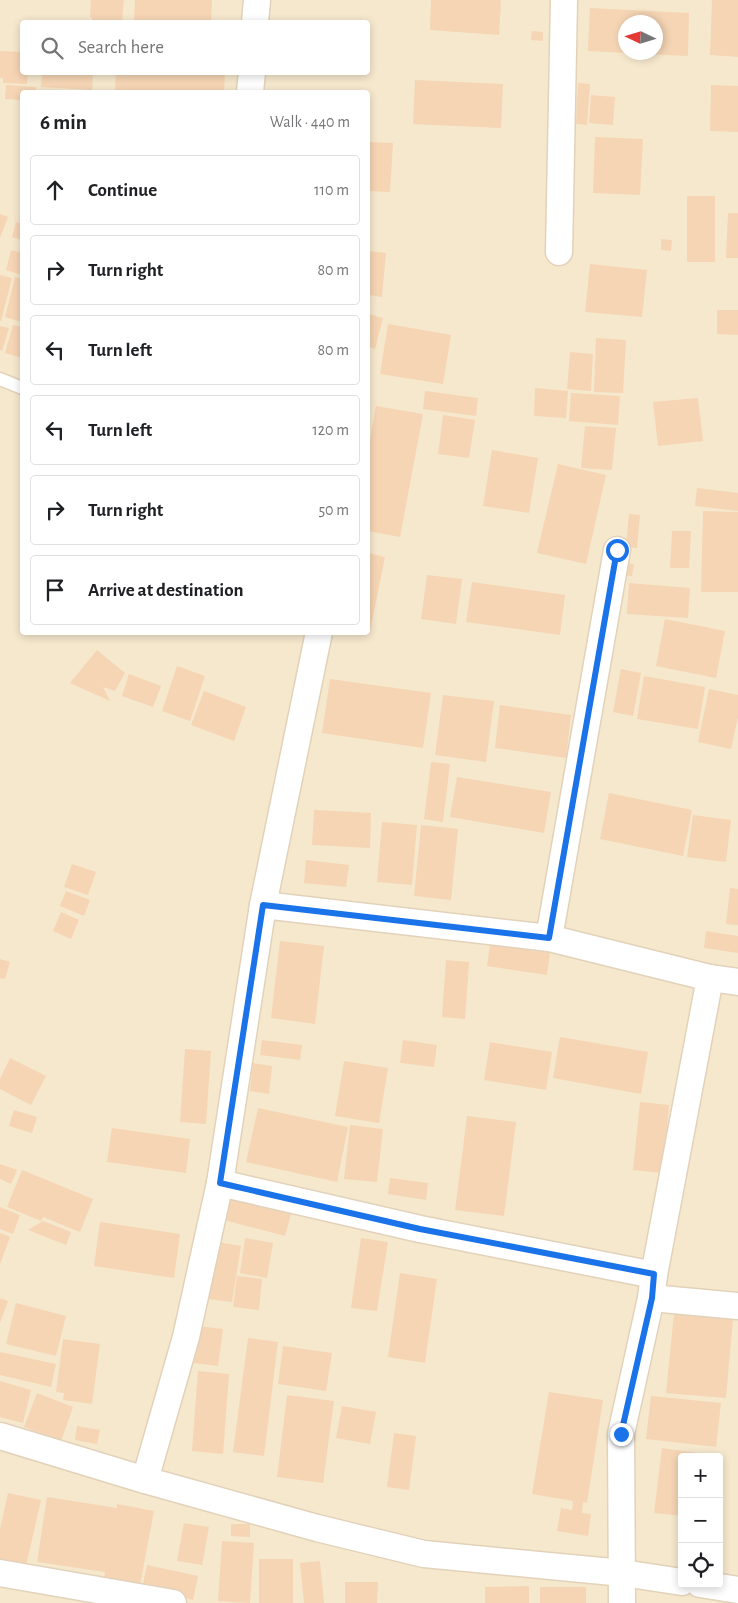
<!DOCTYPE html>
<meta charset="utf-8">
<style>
:root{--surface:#fff;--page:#f2f2f2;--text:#202124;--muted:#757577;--line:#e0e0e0}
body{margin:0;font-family:"Alegreya Sans",sans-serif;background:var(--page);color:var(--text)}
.controls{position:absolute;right:15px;bottom:15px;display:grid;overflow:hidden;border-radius:5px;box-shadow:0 2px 8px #0003}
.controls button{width:45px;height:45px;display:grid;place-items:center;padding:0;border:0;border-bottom:1px solid var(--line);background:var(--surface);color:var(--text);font:25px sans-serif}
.compass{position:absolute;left:618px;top:15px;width:45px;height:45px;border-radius:50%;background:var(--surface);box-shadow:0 2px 8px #0003;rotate:274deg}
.stop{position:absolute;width:15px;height:15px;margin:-11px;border:4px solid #1a73e8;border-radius:50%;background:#fff}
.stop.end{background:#1a73e8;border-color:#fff;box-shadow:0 1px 5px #0008}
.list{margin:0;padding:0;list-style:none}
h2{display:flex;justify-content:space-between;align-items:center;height:65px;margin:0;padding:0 20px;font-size:21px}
h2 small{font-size:16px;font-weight:400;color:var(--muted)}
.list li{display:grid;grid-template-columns:32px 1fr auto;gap:15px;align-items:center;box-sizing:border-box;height:70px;margin:0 10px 10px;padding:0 10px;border:1px solid var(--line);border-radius:5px}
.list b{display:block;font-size:19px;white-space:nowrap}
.list em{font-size:16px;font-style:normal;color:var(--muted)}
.icon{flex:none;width:28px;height:28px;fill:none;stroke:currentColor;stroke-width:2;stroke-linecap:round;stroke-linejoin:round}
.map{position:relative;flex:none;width:738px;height:1603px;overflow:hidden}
.search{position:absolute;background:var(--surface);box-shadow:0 2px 8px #0003;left:20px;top:20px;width:350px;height:55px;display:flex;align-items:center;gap:12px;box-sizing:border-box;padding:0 18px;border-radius:5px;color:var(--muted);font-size:19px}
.panel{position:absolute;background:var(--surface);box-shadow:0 2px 8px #0003;left:20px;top:90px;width:350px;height:545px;border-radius:5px}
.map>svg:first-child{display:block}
.residential{fill:#f6e8cd;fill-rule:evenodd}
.building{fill:#f5d5b4}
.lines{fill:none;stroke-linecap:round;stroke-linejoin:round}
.service-casing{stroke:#e2d2ba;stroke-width:15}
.minor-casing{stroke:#e2d2ba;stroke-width:29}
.service{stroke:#fff;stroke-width:12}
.minor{stroke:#fff;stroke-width:26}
.route{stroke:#1a73e8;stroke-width:6}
</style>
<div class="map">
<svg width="738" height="1603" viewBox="0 0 738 1603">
<rect width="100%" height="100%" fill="#fef5df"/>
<path class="residential" d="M 0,0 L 738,0 L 738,1603 L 0,1603 ZM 22,22 L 368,22 L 368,72 L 22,72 ZM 626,22 L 656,22 L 656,52 L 626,52 ZM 22,92 L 368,92 L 368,632 L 22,632 ZM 682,1457 L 719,1457 L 719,1584 L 682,1584 Z"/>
<g class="building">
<polygon points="91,0 124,0 122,22 92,22 92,17 90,17"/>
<polygon points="135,0 212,0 211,22 134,22"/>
<polygon points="431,0 501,0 499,35 430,30"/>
<polygon points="712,0 738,0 738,57 710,55"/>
<polygon points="590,8 689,13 688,56 645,54 645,52 656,52 656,22 626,22 626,53 588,51"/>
<polygon points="532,31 543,32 543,41 531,40"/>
<polygon points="0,51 22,52 22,72 28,72 27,84 3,83 3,78 0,78"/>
<polygon points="42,72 93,72 92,90 41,87"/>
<polygon points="116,72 225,72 224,92 115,92"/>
<polygon points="415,80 503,84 501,128 413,124"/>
<polygon points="578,83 590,84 587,125 576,124"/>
<polygon points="6,85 36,87 35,92 22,92 22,100 5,99"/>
<polygon points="711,85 738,86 738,132 710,131"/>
<polygon points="591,95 615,97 613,125 589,123"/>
<polygon points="595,137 643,139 640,195 593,193"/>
<polygon points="368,142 393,143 390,192 368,191"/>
<rect x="687" y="196" width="28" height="66"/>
<polygon points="728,213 738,213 738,258 726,258"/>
<polygon points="0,214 8,217 0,238"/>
<polygon points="16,222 22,224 22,240 12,237"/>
<polygon points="661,239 672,240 671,251 661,250"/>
<polygon points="11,250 22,253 22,275 6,270"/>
<polygon points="368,251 386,253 382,297 368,295"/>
<polygon points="590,264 647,270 642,317 585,312"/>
<polygon points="0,275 12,278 1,321 0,321"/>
<polygon points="15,277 22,279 22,322 5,317"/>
<polygon points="717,310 738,310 738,335 717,334"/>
<polygon points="368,314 383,318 375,349 368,347"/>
<polygon points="388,324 451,335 443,384 380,374"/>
<polygon points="13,325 22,327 22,358 5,353"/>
<polygon points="0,326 9,328 2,351 0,350"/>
<polygon points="596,338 626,340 623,393 594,392"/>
<polygon points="570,352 593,354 591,391 567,389"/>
<polygon points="535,388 568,391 566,418 534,416"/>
<polygon points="425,391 478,398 476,416 423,409"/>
<polygon points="571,393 620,396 618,425 569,421"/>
<polygon points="698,398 703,441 658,446 653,402"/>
<polygon points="376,406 423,414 400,537 368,531 368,451"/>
<polygon points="443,415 475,420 469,458 438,454"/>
<polygon points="585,426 616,428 612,470 581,468"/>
<polygon points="492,450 538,458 529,513 483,506"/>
<polygon points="558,464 606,475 586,564 537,553"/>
<polygon points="697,488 738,493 738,511 695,506"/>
<polygon points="703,511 738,512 738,592 701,592"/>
<polygon points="629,514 640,515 637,548 626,547"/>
<polygon points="672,531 691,531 689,568 670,568"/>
<polygon points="368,553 385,557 370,631 368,630"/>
<polygon points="623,563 634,564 632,576 621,575"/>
<polygon points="427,575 462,579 456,624 421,619"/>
<polygon points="472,582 565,595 560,635 466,622"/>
<polygon points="629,583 690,588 688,618 627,614"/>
<polygon points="665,619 725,631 716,678 656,666"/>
<polygon points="97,650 125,673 115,691 103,687 110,701 70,683"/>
<polygon points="177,666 205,676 190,721 162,711"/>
<polygon points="621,669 641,673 633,716 613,712"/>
<polygon points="129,674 161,686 153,707 122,696"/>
<polygon points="644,676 705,687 698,729 637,719"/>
<polygon points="330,679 431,693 423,748 322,733"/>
<polygon points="709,689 738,695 738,717 731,749 698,742"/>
<polygon points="204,691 246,707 234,741 191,725"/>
<polygon points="443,695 494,701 486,762 435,755"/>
<polygon points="500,705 571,715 566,758 495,748"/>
<polygon points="431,762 450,764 443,822 424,819"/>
<polygon points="457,777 551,792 544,833 450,817"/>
<polygon points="609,793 692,810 683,856 600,839"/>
<polygon points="314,810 371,813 370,848 312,845"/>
<polygon points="693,815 731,820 726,862 687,857"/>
<polygon points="382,822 417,825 412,885 377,882"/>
<polygon points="421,825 458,829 451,900 414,896"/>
<polygon points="306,860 349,865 346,887 304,883"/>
<polygon points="72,864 96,872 88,895 64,887"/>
<polygon points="730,888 738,889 738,925 726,924"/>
<polygon points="66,891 90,900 84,916 60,906"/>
<polygon points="61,912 79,920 71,939 53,931"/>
<polygon points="706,931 738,936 738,953 704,948"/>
<polygon points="280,941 324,946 315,1024 271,1018"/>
<polygon points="490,944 550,953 547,975 487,966"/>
<polygon points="0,959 10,962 5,979 0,978"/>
<polygon points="446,960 469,962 465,1019 442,1017"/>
<polygon points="560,1037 648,1052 641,1094 553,1078"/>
<polygon points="262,1040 302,1045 300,1060 260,1055"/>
<polygon points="403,1040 437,1045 434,1067 400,1063"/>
<polygon points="490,1042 552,1052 546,1090 484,1080"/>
<polygon points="185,1049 211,1051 206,1124 180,1122"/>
<polygon points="10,1058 46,1076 31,1105 0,1089 0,1079"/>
<polygon points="344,1061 388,1068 379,1123 335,1116"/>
<polygon points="253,1063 272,1066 269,1094 250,1091"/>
<polygon points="640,1102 669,1105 663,1173 633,1170"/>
<polygon points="258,1108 348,1127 337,1182 246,1162"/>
<polygon points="14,1110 37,1117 32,1133 9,1126"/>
<polygon points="467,1116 516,1122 504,1216 455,1210"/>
<polygon points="350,1125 383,1129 377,1182 344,1179"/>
<polygon points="112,1128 190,1139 186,1173 107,1162"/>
<polygon points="0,1164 17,1170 11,1184 0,1179"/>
<polygon points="22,1170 93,1199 80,1232 43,1217 41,1221 7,1207"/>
<polygon points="390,1178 428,1183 426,1200 388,1194"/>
<polygon points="231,1191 293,1206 285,1236 224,1220"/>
<polygon points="0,1207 20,1215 13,1234 0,1229"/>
<polygon points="43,1221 71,1232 66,1245 28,1230"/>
<polygon points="100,1222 180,1234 174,1278 94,1266"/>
<polygon points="0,1233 10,1237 0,1264"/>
<polygon points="245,1238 273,1243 267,1278 240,1273"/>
<polygon points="361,1238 388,1242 377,1311 351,1308"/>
<polygon points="218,1242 241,1246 232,1302 208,1299"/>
<polygon points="400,1273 437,1279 425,1363 388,1357"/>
<polygon points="237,1276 262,1279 259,1310 233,1307"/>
<polygon points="0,1298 8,1301 0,1323"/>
<polygon points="16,1303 66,1316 56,1356 6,1344"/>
<polygon points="674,1313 733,1319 726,1398 666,1393"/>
<polygon points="199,1326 223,1329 218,1366 194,1363"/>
<polygon points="248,1338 278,1342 264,1456 233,1452"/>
<polygon points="63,1339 100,1344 92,1404 63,1400 64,1393 56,1392"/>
<polygon points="283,1346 332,1353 326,1391 278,1384"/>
<polygon points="0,1352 56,1364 51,1387 0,1375"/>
<polygon points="198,1371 229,1374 223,1454 192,1451"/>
<polygon points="0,1381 31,1390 23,1423 0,1417"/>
<polygon points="549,1392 603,1400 587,1503 583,1502 582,1513 591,1514 588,1536 557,1531 561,1508 572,1510 573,1501 532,1494"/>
<polygon points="37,1393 73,1407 61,1441 24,1427"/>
<polygon points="287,1395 334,1401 323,1483 277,1477"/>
<polygon points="651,1396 721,1403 716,1447 646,1439"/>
<polygon points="342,1406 376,1412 370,1444 336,1438"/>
<polygon points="77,1426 100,1430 97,1444 75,1440"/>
<polygon points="394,1433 416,1436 409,1490 387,1487"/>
<polygon points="662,1448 697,1453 696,1457 682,1457 682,1516 654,1513"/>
<polygon points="8,1493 41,1500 26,1566 0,1559 0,1529"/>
<polygon points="47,1497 117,1508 117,1504 154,1511 140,1585 104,1578 105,1572 37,1562"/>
<polygon points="184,1523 209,1527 202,1565 177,1561"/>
<polygon points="231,1524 250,1524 250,1537 231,1536"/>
<polygon points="222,1541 254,1543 250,1603 218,1601"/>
<rect x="259" y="1559" width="34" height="44"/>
<polygon points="320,1561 324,1603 304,1603 300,1563"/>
<polygon points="147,1565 198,1576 193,1600 142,1589"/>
<polygon points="345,1582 378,1582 377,1603 345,1603"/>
<polygon points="529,1586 529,1603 485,1603 485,1587"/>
<rect x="540" y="1587" width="46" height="16"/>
</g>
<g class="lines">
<defs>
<polyline id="service" points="0,379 22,388"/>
<g id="minor">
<polyline points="255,22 257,0"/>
<polyline points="250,92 252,72"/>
<polyline points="559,252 564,0"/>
<polyline points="263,905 549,938 710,978 738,982"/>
<polyline points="549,938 617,550"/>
<polyline points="220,1183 420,1229 654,1275"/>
<polyline points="651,1298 738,1306"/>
<polyline points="0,1436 145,1480 317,1528 424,1554 623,1573 682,1582"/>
<polyline points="145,1480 186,1337 220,1183 263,905 319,632"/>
<polyline points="0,1573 173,1603"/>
<polyline points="700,1584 738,1590"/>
<polyline points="622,1603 621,1434 651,1298 654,1275 710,978"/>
</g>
</defs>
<use href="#service" class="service-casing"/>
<use href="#minor" class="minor-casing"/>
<use href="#service" class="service"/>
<use href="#minor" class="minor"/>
</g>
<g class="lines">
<polyline class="route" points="617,550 549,938 263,905 220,1183 420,1229 654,1274 652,1298 621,1434"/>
</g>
</svg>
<div class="controls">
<button>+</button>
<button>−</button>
<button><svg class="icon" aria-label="locate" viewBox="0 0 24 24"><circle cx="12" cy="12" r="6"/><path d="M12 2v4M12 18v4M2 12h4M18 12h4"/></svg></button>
</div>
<svg class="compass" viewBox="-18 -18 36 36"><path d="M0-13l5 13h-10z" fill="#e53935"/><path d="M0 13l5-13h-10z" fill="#757577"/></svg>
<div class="stop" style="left:617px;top:550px"></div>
<div class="stop end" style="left:621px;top:1434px"></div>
<div class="search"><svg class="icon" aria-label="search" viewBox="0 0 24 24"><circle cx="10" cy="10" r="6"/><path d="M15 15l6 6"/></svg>Search here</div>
<section class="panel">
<h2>6 min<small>Walk · 440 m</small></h2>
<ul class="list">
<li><svg class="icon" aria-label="ahead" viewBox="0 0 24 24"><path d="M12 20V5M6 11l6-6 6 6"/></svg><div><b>Continue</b></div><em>110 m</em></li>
<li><svg class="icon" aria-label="right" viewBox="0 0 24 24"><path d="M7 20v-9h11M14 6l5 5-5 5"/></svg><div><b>Turn right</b></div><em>80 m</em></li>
<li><svg class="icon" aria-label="left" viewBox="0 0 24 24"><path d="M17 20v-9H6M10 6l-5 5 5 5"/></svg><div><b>Turn left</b></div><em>80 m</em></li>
<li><svg class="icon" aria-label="left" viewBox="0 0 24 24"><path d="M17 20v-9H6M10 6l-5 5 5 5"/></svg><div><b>Turn left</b></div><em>120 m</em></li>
<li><svg class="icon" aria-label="right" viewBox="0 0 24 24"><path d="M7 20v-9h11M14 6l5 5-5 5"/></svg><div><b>Turn right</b></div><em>50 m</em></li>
<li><svg class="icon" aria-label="arrive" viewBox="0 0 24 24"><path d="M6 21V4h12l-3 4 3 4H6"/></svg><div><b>Arrive at destination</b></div></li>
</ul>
</section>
</div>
